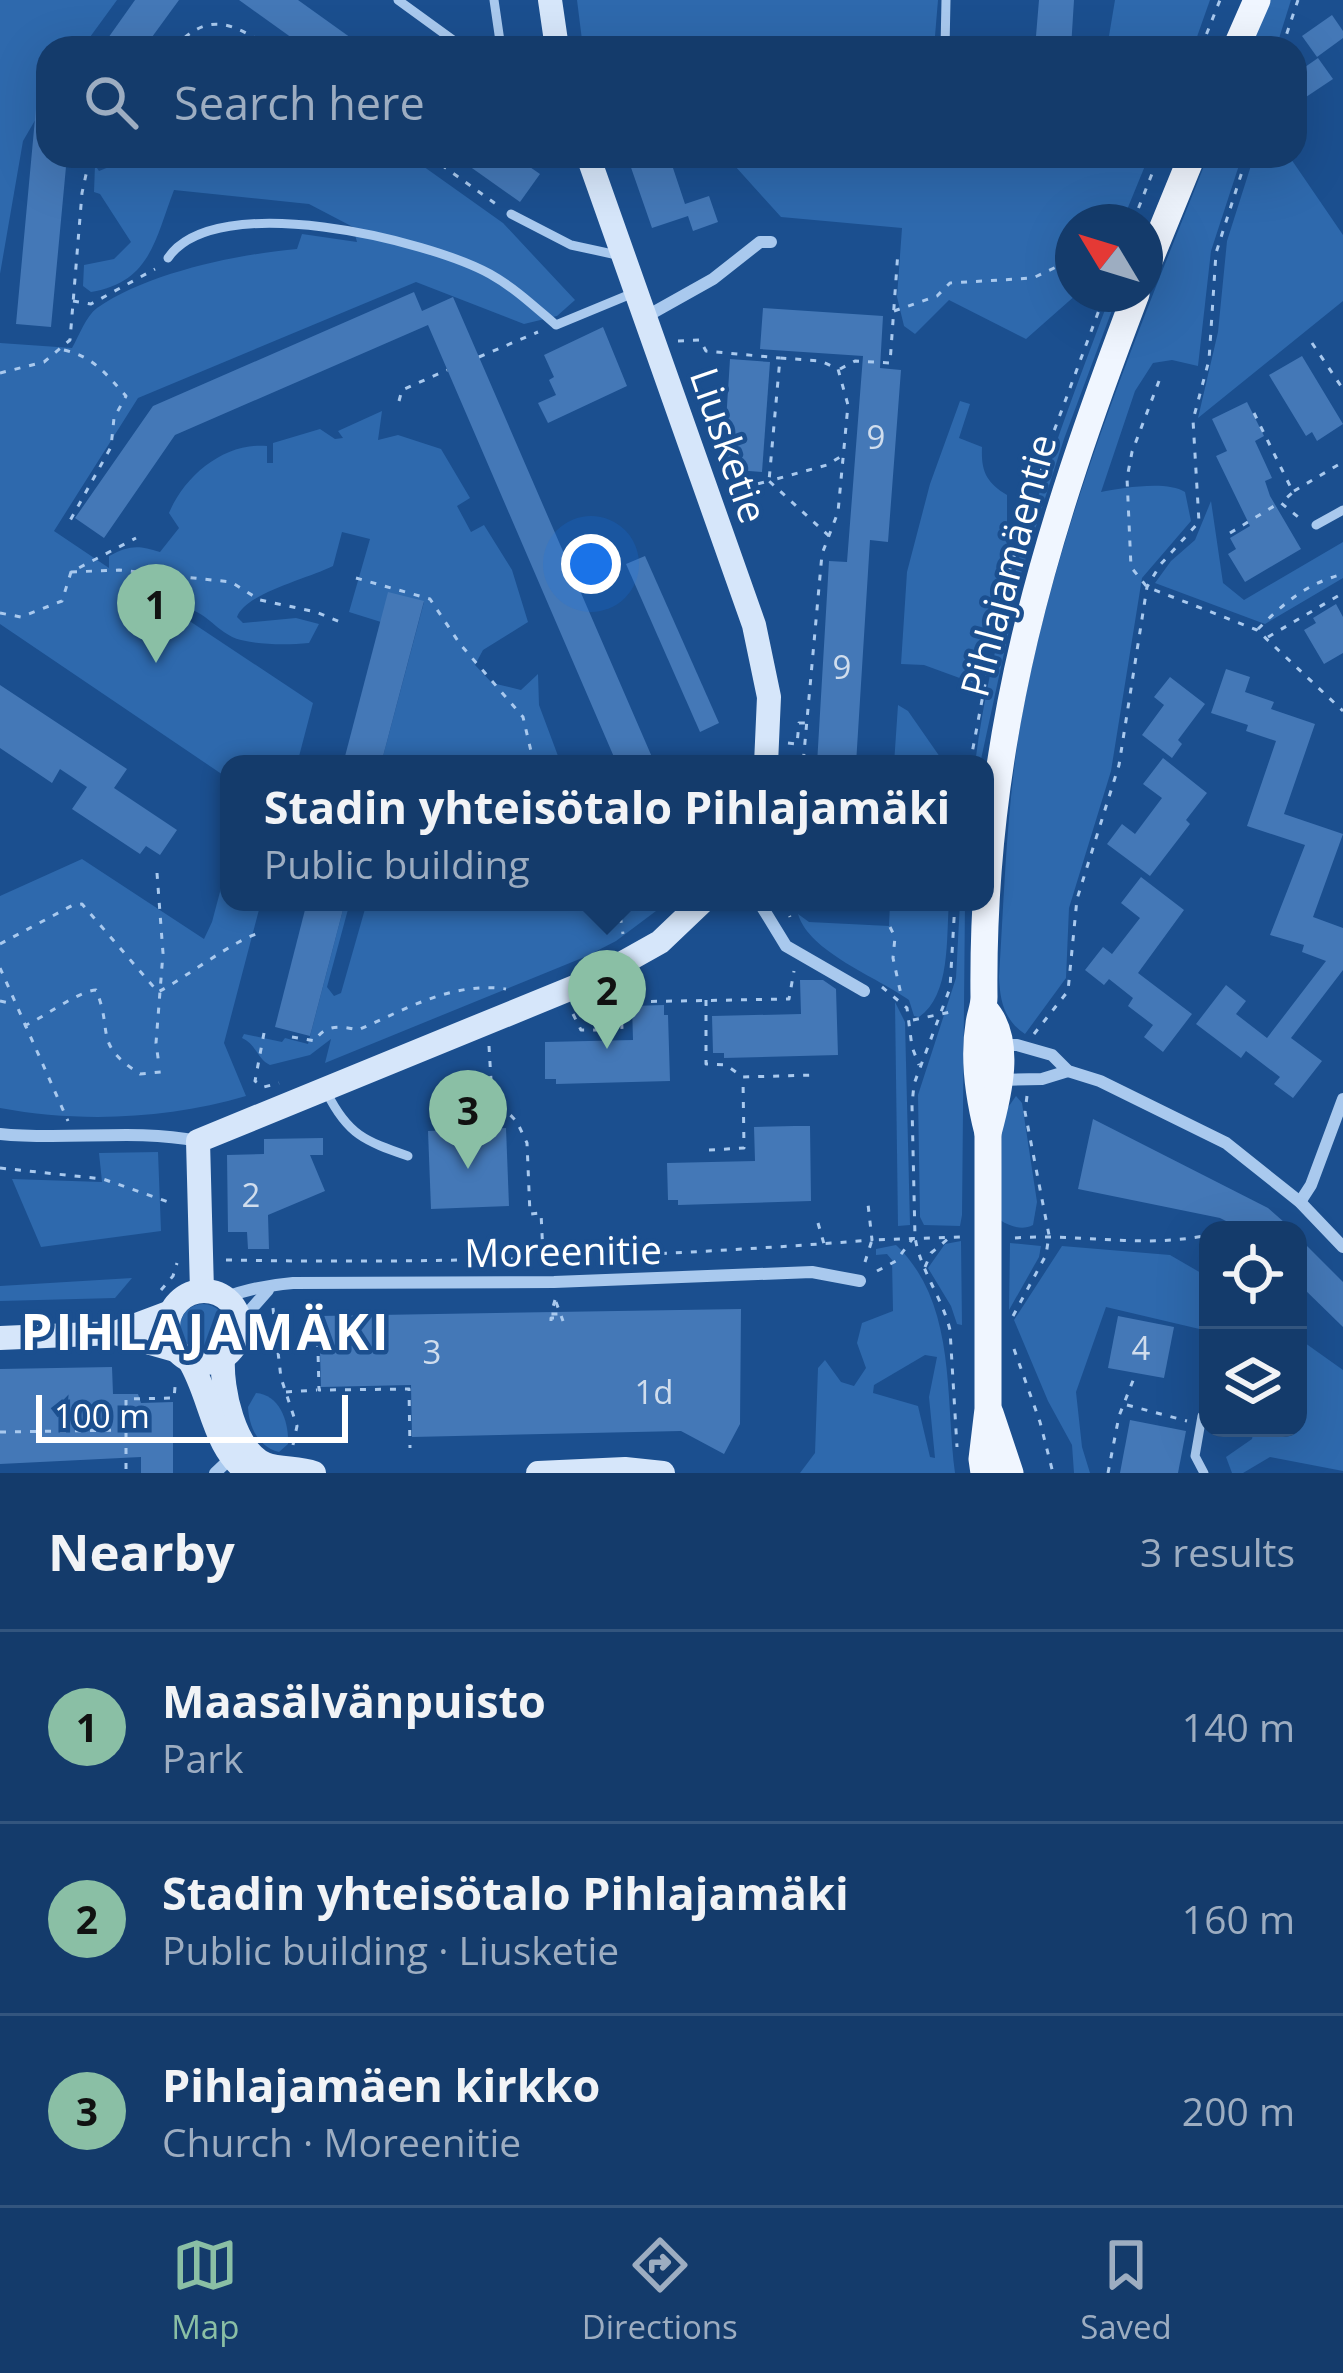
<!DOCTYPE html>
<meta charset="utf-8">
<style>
:root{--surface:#143b6b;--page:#1d4271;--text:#f1f3f6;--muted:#9dadc1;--line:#33557e;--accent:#8abfa5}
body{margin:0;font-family:"Open Sans",sans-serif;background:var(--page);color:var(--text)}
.controls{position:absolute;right:36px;bottom:36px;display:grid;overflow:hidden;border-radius:24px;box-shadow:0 12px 48px #0002}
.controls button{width:108px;height:108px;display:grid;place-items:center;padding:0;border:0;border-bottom:3px solid var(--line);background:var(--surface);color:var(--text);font:60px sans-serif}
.compass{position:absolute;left:1055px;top:204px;width:108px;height:108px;border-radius:50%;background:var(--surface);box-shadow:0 12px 48px #0002;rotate:308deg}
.scale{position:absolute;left:36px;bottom:30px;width:312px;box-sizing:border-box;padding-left:12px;border:6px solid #fff;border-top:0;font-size:33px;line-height:42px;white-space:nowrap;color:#fff;-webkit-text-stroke:9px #1b4f8f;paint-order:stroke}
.you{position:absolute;left:591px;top:564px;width:42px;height:42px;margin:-30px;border:9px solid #fff;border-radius:50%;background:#1a73e8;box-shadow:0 0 0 18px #1a73e833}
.badge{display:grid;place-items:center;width:78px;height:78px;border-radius:50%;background:var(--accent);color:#111;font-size:39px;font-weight:700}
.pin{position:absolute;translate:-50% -99px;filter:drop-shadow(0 3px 6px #0008)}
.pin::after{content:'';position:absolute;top:63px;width:42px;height:36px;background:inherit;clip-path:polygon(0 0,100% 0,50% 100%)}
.popup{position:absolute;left:220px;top:755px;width:774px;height:156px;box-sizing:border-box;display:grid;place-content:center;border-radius:24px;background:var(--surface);filter:drop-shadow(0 3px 9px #0005);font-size:39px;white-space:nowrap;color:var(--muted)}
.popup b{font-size:45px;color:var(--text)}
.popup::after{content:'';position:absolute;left:50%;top:100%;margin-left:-24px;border:24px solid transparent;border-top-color:var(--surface)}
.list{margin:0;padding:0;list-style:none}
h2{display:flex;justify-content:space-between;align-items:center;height:156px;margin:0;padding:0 48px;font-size:51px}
h2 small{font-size:39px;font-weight:400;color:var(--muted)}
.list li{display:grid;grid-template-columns:78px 1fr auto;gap:36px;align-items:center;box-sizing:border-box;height:192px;padding:0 48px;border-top:3px solid var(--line)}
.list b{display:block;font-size:45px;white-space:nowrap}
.list p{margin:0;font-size:39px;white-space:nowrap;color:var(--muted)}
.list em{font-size:39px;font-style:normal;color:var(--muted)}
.icon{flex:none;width:66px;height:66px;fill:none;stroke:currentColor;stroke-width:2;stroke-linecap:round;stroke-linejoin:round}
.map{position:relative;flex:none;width:1343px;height:1473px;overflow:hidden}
.search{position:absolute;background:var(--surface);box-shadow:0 12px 48px #0002;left:36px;right:36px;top:36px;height:132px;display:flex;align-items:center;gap:30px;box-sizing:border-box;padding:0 42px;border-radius:36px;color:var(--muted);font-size:45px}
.sheet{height:732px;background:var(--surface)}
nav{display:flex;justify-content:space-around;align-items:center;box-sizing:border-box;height:168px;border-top:3px solid var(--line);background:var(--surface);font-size:33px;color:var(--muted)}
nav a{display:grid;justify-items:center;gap:6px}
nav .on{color:var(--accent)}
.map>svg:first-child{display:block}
.green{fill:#2e69ad;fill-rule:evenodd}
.building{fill:#4478b7}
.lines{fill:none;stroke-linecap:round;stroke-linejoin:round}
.path{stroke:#a9c9ee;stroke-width:3;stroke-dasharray:6 9;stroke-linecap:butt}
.lane{stroke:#a9c9ee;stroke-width:9}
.street{stroke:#a9c9ee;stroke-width:12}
.secondary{stroke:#d6e6fa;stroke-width:24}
.primary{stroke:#f0f6ff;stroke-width:27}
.labels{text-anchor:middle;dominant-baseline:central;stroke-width:9;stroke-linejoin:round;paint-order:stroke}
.number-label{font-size:33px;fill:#d0dded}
.street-label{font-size:39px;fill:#fff;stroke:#1b4f8f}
.district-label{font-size:51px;font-weight:bold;letter-spacing:3px;fill:#fff;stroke:#1b4f8f}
</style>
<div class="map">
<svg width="1343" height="1473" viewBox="0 0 1343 1473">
<rect width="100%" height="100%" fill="#1b4f8f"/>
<g class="green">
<polygon points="0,0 117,0 82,48 48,48 48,98 23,141 0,274"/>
<polygon points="577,0 938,0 934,48 583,48"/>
<polygon points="1115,0 1210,0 1193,48 1107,48"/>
<polygon points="1267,0 1291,0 1276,48 1249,48"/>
<path d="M 136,156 L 333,156 C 352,173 389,162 413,159 L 503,223 L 575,300 L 557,316 L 524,324 L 416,282 L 138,398 L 54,531 L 109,568 L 109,556 C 130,545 138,545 160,552 L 179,528 L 169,513 C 185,475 225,442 267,446 L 267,463 L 273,463 L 273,443 L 320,429 L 335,439 L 343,438 L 338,431 L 382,411 L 378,440 L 398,435 L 441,449 L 470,498 L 457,506 L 471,532 L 484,525 L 512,570 L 528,622 L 483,650 L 475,665 L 492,683 L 521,690 L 538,674 L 539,705 L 561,764 L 381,764 L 424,602 L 381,622 L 349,612 L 370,539 L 342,532 L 333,566 C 307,579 246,593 237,617 L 243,623 L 296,618 L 319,624 L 309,643 C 288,645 261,645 241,640 C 213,633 204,602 173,610 L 313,703 L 297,764 L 229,764 L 229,779 L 0,624 L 0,343 L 72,348 C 79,336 86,316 97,308 C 147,273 238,254 297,249 L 302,234 L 357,242 L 353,227 L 309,204 L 174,190 C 155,239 151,282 91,292 L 83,286 L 84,265 L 114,259 L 131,242 L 100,194 L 94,192 L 95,165 L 99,171 Z"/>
<polygon points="726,156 979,156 1061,166 1070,156 1149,156 1122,222 1073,222 1073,294 1092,294 1091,296 1077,294 1026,339 949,300 915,334 904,326 897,297 902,228 781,217"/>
<path d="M 1208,156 L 1242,156 L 1211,251 L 1198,366 L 1172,360 L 1153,363 L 1135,391 L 1101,492 C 1121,488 1167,480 1185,492 L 1191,521 L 1142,578 L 1111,771 L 1069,908 L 1066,978 L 1025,1034 C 1004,1020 1000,1001 999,977 C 1005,883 1007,787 1026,694 C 1064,508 1138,332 1208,156 Z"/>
<polygon points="1254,156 1289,156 1343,235 1343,301 1198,418 1218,332 1227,241"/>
<path d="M 1111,294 L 1118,294 L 1064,439 L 1022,570 L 980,764 L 975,764 C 996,601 1053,447 1111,294 Z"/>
<path d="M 960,401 L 970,404 L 959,438 L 982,447 C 981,471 986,482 1007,495 L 1007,550 L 976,684 L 924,665 L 901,664 L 907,572 L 930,484 Z"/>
<polygon points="1211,501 1223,583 1244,600 1343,542 1343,578 1265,624 1155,583 1171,561 1195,540"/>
<polygon points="898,705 908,711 940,757 962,764 894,764"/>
<path d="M 229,858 L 229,902 L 261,902 L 224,1043 L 246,1096 C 167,1119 81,1123 0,1108 L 0,896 L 82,859 L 204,939 L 212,922 Z"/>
<path d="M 345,902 L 350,902 L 327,987 L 334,996 L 341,993 L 367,902 L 668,902 L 616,941 L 587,956 L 325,1063 L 331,1039 L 310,1055 L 270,1065 C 258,1060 256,1044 242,1038 L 244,1034 L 282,1042 L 285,1038 L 308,1044 Z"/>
<path d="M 890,902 L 949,902 C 946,938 951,995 919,1017 L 914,1016 L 909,1000 C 877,977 809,952 798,914 L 809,922 L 889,926 Z"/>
<polygon points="960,902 965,902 962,1215 960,1226 924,1225 920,1217 918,1095 956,978"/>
<polygon points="895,1002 905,1022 910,1225 898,1226"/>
<path d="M 1016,1096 L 1022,1103 L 1037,1202 L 1033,1225 C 1022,1231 1009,1226 1000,1220 L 1002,1116 Z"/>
<polygon points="158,1152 161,1231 41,1247 12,1179 102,1182 99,1153"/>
<polygon points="961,1241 962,1325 957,1324 951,1306 928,1268 945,1244"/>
<polygon points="1010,1243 1041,1246 1039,1257 1009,1310"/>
<path d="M 896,1245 C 957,1303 945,1397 955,1473 L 800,1473 L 815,1453 L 818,1368 L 825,1360 L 841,1382 L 854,1386 L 866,1368 L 857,1343 L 862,1323 L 893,1311 L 892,1260 L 887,1254 L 876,1255 L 876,1249 ZM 925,1355 L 937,1357 L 929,1397 L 935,1458 L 930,1457 L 918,1406 L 873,1393 L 874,1385 Z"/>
<polygon points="1062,1246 1170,1255 1208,1277 1208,1331 1106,1307 1076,1392 1082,1447 1090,1473 1074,1473 1072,1445 1048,1401 1014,1320"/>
<polygon points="132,1278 115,1298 0,1301 0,1286"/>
<circle cx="203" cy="1327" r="23"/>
<polygon points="1298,1338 1343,1370 1343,1471 1270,1457 1243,1473 1232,1473 1226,1457 1252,1439 1254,1428 1298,1428"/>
<path d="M 256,1393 C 280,1395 289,1422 288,1444 L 279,1452 C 258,1447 249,1427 248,1407 Z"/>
</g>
<g class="building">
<polygon points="135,0 179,0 144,48 101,48"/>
<polygon points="239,0 298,0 365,48 306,48"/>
<polygon points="1039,0 1074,0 1071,48 1035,48"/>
<polygon points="1332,15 1343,31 1343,38 1317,57 1302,36"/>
<polygon points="1318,58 1333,79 1303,99 1295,88 1295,74"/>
<polygon points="36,108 48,109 48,156 67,156 51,327 16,324"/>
<polygon points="455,156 514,156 540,174 520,202"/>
<polygon points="627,156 669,156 685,204 709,196 718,222 693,231 688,216 652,228"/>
<polygon points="414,292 422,311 453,297 655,764 617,764 428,325 175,435 104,538 75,518 153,406"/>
<polygon points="763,308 883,316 880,368 901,370 888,542 870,540 856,764 817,764 829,561 847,562 863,356 760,349"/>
<polygon points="603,327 627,386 548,423 538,403 556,395 549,380 554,377 544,355"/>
<polygon points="1302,356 1343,424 1317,441 1312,432 1306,436 1269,375"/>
<polygon points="730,359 770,362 762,472 723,469"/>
<polygon points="1247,402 1264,436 1255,441 1272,478 1265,481 1270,496 1301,549 1245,582 1228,554 1236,549 1230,538 1250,526 1216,456 1227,451 1212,419"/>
<polygon points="645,556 719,723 700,732 626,564"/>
<polygon points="388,592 424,601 381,764 343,764"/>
<polygon points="1336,604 1343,617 1343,653 1324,664 1304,630 1316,623 1313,618"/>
<polygon points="1226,669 1250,677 1245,692 1274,702 1271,709 1315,724 1284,814 1343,834 1313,917 1343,928 1343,970 1291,1038 1322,1061 1293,1098 1274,1084 1280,1077 1246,1051 1241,1058 1196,1024 1226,985 1246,1001 1236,1014 1267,1038 1326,961 1302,952 1304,945 1270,935 1305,845 1247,826 1276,741 1246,731 1248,725 1211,713"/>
<polygon points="1170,677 1205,704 1178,740 1182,744 1172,758 1142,735 1164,705 1154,697"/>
<polygon points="0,685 127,769 114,788 177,830 160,855 146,846 140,854 72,809 87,787 60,769 52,783 0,748"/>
<polygon points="1163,758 1207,793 1186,820 1190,824 1150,876 1107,844 1122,824 1135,834 1162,798 1143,784"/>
<polygon points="1141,877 1184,910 1138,973 1192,1014 1163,1052 1144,1037 1153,1025 1128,1006 1133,998 1109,979 1104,985 1085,970 1103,947 1112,954 1140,918 1121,903"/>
<polygon points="307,902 345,902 310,1036 275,1027"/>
<polygon points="800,980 823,980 836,989 838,1055 724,1058 724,1053 713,1053 712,1016 801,1014"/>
<polygon points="664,1005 664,1015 668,1015 670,1081 556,1084 556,1079 545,1079 545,1042 633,1040 632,1006"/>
<polygon points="1093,1119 1268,1208 1293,1230 1244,1230 1220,1218 1078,1189"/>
<polygon points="795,1126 810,1126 811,1201 678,1205 678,1200 668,1200 667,1163 755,1161 754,1127"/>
<polygon points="506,1128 509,1206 431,1209 428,1131"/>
<polygon points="323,1138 323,1155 310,1155 325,1191 268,1215 269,1249 248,1249 247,1232 228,1232 227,1155 264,1154 264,1139"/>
<polygon points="1298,1237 1343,1282 1343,1327 1298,1283"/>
<polygon points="741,1309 740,1424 724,1454 681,1431 412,1437 411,1385 321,1387 319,1316"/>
<polygon points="1118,1316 1174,1327 1164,1378 1108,1368"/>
<polygon points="112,1367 113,1394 138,1394 141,1403 173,1402 173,1473 141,1473 141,1457 0,1464 0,1369"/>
<polygon points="1130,1420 1186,1431 1178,1473 1120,1473"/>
</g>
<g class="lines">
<g class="path">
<path d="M 174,48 C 209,10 232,23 271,48"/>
<polyline points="1201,48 1220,0"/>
<polyline points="1282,48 1298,0"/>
<polyline points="429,156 496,204"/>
<polyline points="1122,222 1135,213"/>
<polyline points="1133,222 1159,156"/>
<polyline points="73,301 91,304 155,269"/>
<polyline points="894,311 937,296 950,283 1033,278 1073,259"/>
<polyline points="678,341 700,340 706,351 780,358"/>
<polyline points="1312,343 1343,389"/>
<path d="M 64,350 C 94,357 106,374 126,396 L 114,418 L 111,447 L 67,526"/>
<polyline points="479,357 538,332"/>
<polyline points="840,369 855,361 890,363 898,251"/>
<polyline points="0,373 44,362 70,340 82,193 90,156"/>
<polyline points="1159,381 1132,452 1127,478 1131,567 1147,587 1257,630 1343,711"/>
<polyline points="399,401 402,390 447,370"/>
<polyline points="1254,413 1293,492 1281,503 1303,521"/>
<polyline points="729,491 769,481 780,358 821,361 838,369 848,405 838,512 822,554 803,764"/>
<polyline points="1294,491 1343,462"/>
<polyline points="1230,533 1279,503"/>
<polyline points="829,536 769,481 827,465 840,457"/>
<polyline points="71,572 119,570 231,582 260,600 316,612 340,622"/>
<polyline points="356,578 430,599 460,644 523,717 534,764"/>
<polyline points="0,613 21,617 62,601 71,572 136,538"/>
<path d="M 1258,629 C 1285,602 1306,584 1343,574"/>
<polyline points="1268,637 1343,593"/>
<polyline points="788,743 797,744 799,723 806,723"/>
<polyline points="970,764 1002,594 1054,431 1105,294"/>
<polyline points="157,873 163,953 156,1043 159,1065"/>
<polyline points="618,902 623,934"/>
<polyline points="784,902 790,917"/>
<path d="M 955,902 L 950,988 L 914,1084 L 912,1105 L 915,1237 C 920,1270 942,1297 950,1330 L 957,1447"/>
<polyline points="890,927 895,937 893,958 902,999"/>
<path d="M 0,944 L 73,905 L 82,904 L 158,992 C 187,977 236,938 263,932"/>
<polyline points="0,968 68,1121"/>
<polyline points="882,987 907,1008 912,1047 919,1065"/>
<polyline points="706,1000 706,1064 726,1065 743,1077 816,1075"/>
<polyline points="0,1001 14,1004"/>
<polyline points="621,1002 789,999 794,971"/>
<polyline points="573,1014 581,1030 622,1030 621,1002 616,991"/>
<polyline points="913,1020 955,1011"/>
<path d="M 24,1026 C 45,1017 78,991 96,990 C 114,1033 92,1043 140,1074 L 161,1072"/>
<polyline points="264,1033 255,1081 264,1087 279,1083"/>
<polyline points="1034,1034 1068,991 1077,899 1119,765 1147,587 1160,565 1199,522 1193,420 1209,360 1216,253 1247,156"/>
<path d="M 292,1037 L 315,1041 C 324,1024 342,1026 358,1030 C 404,1010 453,981 506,989"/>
<polyline points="489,1046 491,1080 500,1104 517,1122 527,1143 530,1214 541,1213 543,1254"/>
<polyline points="709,1150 744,1148 743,1079"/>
<polyline points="0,1168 103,1179 174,1204"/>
<polyline points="818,1223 824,1244"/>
<polyline points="1228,1230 1241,1227"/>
<path d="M 1015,1238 C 1080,1233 1143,1249 1208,1235"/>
<path d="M 226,1260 C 441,1264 658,1257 872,1240 L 868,1204"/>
<polyline points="865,1262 872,1240 960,1237"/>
<polyline points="925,1267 931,1253 949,1238"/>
<polyline points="877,1271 896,1261 913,1238"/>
<polyline points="161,1290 173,1276 177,1263"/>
<polyline points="555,1300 551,1314 563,1314"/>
<polyline points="556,1302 563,1321"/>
<polyline points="273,1308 281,1378 297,1426 293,1445"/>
<polyline points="317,1311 319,1390 409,1389 410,1448"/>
<polyline points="1013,1316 1046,1255 1049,1235 1025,1112 1027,1096"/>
<polyline points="551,1321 551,1318 563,1318"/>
<polyline points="1014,1349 1040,1422 1053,1473"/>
<polyline points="286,1392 317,1390"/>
<polyline points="1127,1405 1187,1421"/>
<polyline points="0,1432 126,1430 126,1399 174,1398 175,1387"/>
<polyline points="126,1433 126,1473"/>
<polyline points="1108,1473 1119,1416 1136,1373"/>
</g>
<g class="lane">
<polyline points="398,0 464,48"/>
<polyline points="494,0 501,48"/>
<polyline points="945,48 946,0"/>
<polyline points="511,214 571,245 617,255"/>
<path d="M 168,258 C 215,188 428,240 490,274 C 515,288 535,307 556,325 L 631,294"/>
<polyline points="1316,525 1343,510"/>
<path d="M 327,1093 C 348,1135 365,1141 408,1156"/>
<polyline points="1202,1416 1195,1456 1204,1473"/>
</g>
<g class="street">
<polyline points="647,316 713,279 760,242 771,242"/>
<polyline points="759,902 786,946 864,991"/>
<polyline points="1000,1045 1017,1045 1052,1055 1068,1071 1100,1081 1226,1143 1300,1202 1343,1247"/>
<polyline points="1000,1080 1042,1079 1068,1071"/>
<path d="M 0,1134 C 66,1141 134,1128 198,1141"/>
<polyline points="1300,1202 1311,1185 1343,1099"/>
<path d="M 224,1298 C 247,1289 270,1285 293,1283 L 554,1282 L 812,1272 L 860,1281"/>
<polyline points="240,1322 268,1290"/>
<polyline points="215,1473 233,1456"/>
</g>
<g class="secondary">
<polyline points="550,0 557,48"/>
<polyline points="588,156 754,625 769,697 766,764"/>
<polyline points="202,1291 198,1141 594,979 660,942 702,902"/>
<circle cx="204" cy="1327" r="36"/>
<polyline points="115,1333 175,1350"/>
<polyline points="0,1338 115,1333 171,1312"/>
<path d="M 223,1358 C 221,1389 234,1450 265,1464 C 281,1470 298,1467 314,1473"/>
<path d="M 189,1360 C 212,1397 212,1448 249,1473"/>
<polyline points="538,1473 625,1469 663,1473"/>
</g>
<g class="primary">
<polyline points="1236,48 1257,0"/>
<polyline points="1145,271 1192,156"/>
<path d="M 988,1133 C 979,1098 973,1060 979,1024 C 980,1014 984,1008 984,997 C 981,739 1045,532 1136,294"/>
<polyline points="990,1413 1010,1473"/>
<path d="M 984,1473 L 982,1459 L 988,1409 L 988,1133 C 998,1096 1013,1039 984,1009"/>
</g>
</g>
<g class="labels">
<g class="number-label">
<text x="876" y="436">9</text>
<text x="842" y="666">9</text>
<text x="251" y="1194">2</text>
<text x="1141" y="1347">4</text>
<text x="432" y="1351">3</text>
<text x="654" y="1391">1d</text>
</g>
<g class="street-label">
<text transform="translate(730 445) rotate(71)">Liusketie</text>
<text transform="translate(1007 565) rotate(-75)">Pihlajamäentie</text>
<text transform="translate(563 1250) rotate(-1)">Moreenitie</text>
</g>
<g class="district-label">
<text x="206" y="1330">PIHLAJAMÄKI</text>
</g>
</g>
</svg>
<div class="controls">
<button><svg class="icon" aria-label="locate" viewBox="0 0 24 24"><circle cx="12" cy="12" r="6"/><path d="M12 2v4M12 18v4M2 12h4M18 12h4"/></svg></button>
<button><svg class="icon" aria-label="layers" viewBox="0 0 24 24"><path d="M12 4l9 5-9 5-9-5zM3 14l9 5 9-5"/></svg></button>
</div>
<svg class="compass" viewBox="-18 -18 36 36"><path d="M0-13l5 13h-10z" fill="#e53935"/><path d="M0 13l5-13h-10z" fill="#9dadc1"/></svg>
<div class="scale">100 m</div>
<div class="you"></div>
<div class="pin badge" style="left:156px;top:663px">1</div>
<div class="pin badge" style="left:607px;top:1049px">2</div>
<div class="popup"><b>Stadin yhteisötalo Pihlajamäki</b>Public building</div>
<div class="pin badge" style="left:468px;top:1169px">3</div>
<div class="search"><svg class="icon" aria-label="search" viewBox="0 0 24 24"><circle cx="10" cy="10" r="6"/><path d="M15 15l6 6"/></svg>Search here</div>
</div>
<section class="sheet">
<h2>Nearby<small>3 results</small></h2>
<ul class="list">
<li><span class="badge">1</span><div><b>Maasälvänpuisto</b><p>Park</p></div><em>140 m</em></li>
<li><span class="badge">2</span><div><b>Stadin yhteisötalo Pihlajamäki</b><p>Public building · Liusketie</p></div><em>160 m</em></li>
<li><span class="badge">3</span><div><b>Pihlajamäen kirkko</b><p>Church · Moreenitie</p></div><em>200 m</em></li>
</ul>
</section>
<nav>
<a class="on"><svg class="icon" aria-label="map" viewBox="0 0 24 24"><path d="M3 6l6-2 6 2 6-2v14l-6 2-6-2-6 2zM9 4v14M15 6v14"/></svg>Map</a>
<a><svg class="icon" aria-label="directions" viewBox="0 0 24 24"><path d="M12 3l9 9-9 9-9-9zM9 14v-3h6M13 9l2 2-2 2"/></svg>Directions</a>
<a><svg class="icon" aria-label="saved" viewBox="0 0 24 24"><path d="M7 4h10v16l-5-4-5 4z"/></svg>Saved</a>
</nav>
